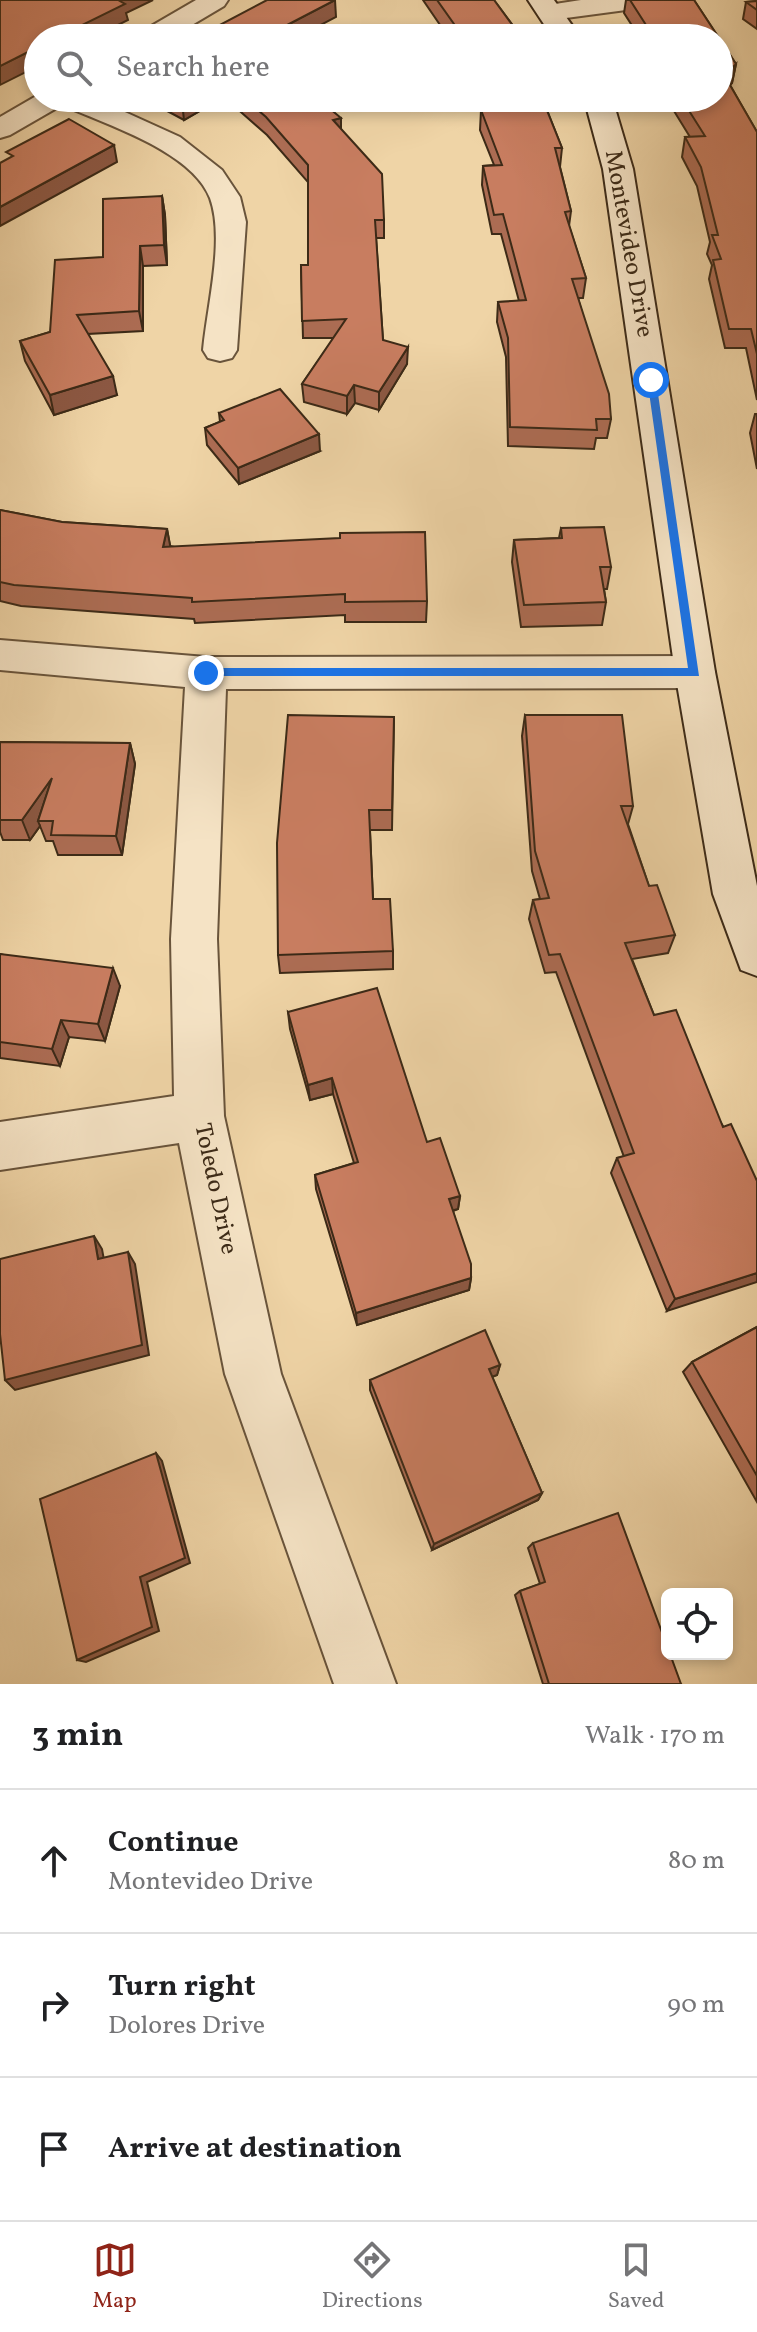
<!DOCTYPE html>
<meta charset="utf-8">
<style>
:root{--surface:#fff;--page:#f2f2f2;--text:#202124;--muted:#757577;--line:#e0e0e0;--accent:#8f2418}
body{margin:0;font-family:Vollkorn,serif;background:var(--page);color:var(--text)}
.controls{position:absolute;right:24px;bottom:24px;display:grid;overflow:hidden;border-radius:12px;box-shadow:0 4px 12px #0003}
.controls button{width:72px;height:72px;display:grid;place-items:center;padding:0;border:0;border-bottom:2px solid var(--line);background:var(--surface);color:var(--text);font:40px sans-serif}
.stop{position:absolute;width:24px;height:24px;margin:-18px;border:6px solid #1a73e8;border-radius:50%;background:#fff}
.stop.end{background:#1a73e8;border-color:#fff;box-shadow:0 2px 8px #0008}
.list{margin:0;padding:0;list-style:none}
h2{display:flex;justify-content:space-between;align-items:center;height:104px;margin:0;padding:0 32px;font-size:34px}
h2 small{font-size:26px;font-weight:400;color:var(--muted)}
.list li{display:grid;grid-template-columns:52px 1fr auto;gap:24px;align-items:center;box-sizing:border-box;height:144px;padding:0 32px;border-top:2px solid var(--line)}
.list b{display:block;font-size:30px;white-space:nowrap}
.list p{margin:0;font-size:26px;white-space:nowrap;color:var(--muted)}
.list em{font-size:26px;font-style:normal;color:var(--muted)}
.icon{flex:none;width:44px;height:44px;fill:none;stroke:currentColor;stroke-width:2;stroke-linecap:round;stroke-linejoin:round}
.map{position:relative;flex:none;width:757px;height:1684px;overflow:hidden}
.search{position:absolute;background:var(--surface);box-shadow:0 4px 12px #0003;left:24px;right:24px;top:24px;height:88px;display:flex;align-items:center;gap:20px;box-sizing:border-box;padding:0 28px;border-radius:44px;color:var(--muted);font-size:30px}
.sheet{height:536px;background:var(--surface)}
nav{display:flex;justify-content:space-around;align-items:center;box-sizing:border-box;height:112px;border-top:2px solid var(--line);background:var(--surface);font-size:22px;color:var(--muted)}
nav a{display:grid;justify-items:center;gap:4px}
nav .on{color:var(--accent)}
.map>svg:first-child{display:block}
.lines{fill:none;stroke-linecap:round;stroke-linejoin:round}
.street-casing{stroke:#69543b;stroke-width:4}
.secondary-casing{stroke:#3c2a17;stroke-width:4}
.street{fill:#f5e3c5;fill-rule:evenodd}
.secondary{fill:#f5e3c5;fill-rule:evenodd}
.wall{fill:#ac6c53;stroke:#3c2a17;stroke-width:2}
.shaded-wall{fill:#8c5843;stroke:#3c2a17;stroke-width:2}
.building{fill:#c87d60;stroke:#3c2a17;stroke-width:2}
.route{fill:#1a73e8}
.labels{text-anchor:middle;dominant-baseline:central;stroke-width:8;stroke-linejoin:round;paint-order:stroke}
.street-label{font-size:24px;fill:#3c2a17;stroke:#f5e3c5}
</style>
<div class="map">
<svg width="757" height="1684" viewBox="0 0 757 1684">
<rect width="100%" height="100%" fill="#efd4a6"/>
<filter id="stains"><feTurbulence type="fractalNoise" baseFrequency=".0025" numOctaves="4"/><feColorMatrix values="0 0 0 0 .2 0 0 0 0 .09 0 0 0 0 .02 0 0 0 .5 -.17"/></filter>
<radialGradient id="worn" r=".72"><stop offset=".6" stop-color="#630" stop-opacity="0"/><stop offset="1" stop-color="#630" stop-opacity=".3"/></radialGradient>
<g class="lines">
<defs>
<g id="street">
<polygon points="196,0 228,0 224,6 170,38 137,38 141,32"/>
<polygon points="581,0 654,0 650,6 641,8 551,20 542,18 538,12 542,6"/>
<path d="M 38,95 L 38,98 L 94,98 L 180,137 L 222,170 L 240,197 L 246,222 L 237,350 L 232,358 L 220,361 L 208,358 L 203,350 C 207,306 225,239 210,198 C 192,151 105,124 62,105 L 10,135 L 0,138 L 0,117 Z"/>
<polygon points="0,640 206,657 695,656 709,661 715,672 709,683 695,688 226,689 217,939 224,1116 281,1374 396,1684 334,1684 225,1374 179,1143 0,1170 0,1122 174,1096 171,939 185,687 0,670"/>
</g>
<g id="secondary">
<polygon points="528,0 554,0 581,38 553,38"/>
<polygon points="584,98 612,98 633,169 715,672 757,886 757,976 741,970 713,894 675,672 603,169"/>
</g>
</defs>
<use href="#street" class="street-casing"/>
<use href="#secondary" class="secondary-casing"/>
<use href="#street" class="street"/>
<use href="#secondary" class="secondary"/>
</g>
<g class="wall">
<polygon points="423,0 494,0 522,38 449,38"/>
<polygon points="626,0 694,0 719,38 637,38 638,35 624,13"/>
<polygon points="757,1 757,29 743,19 746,2"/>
<polygon points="719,38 736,64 732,83 730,85 757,132 757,400 746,348 725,348 709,279 712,265 707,254 710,242 697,186 682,157 685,137 690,137 666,98 719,98"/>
<polygon points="143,98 222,98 184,120"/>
<polygon points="225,98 317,98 341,129 384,220 384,238 376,238 383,340 407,364 379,410 355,403 347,414 304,402 302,384 334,338 303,338 301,265 308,265 308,182 267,135"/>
<polygon points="482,98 546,98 545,105 562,148 560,167 571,211 569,226 586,278 583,298 578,298 611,419 607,438 596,438 594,449 508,446 506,357 497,322 498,302 519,301 501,234 492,234 482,185 483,166 494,165 480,130 481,110 488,110"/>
<polygon points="162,196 165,215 167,265 143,266 143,331 88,334 117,395 54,415 25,361 20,341 50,332 103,257"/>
<polygon points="219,413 320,451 239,484 207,445 205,428 220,422"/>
<polygon points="755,414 757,414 757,469 750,433"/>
<polygon points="0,510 62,522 167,529 170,546 427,601 426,622 345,622 345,615 195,623 194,619 21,606 0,601"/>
<polygon points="561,528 611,567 607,589 604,589 606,602 602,625 521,627 512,562 514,540 559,538"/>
<polygon points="525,715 633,806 628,824 649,886 675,935 668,953 632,959 654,1015 757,1181 667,1311 611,1173 617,1158 624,1157 556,972 545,973 529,919 533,900 540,899 532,871 522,736"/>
<polygon points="394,717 392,830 370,830 373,899 393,951 393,969 280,973 278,955"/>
<polygon points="0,742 130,743 135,764 122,855 58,855 53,841 46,841 40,826 30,840 3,840 0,832"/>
<polygon points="0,954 120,986 105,1041 69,1037 60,1066 0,1058"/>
<polygon points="288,1012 427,1142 460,1196 458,1209 453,1211 471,1278 469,1290 357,1325 316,1189 315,1175 354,1163 333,1094 310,1100 290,1029"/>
<polygon points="757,1327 757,1502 683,1372 692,1362"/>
<polygon points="500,1365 497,1375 492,1377 542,1493 538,1500 432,1550 370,1390 370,1380"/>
<polygon points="533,1543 681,1684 543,1684 515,1595 520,1591 540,1584 528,1548"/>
</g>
<g class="shaded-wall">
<polygon points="118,0 153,0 126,13 128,20 92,38 56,38"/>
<polygon points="335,0 336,17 296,38 287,25"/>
<polygon points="38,47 38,66 0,85 0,66"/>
<polygon points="736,64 732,83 729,86 733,67"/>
<polygon points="189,98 222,98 184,120 182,102"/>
<polygon points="341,118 341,136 333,120"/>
<polygon points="114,145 117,162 0,226 0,207"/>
<polygon points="162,196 165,215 167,265 164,245"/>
<polygon points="140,246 143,266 143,331 139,311"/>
<polygon points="408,347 407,364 379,410 379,392"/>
<polygon points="113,376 117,395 54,415 50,395"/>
<polygon points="354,385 355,403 347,414 347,396"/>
<polygon points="319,434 320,451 239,484 238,468"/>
<polygon points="167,529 171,550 163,547"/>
<polygon points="130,743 135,764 122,855 116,836"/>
<polygon points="52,778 38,821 40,826 30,840 22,820"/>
<polygon points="113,968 120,986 105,1041 98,1024"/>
<polygon points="61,1020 69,1037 60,1066 52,1049"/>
<polygon points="332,1078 333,1094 310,1100 308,1085"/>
<polygon points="460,1196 458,1209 447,1212 449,1199"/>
<polygon points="94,1236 102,1249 106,1271 98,1259"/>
<polygon points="128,1252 135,1264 149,1355 15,1390 5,1380"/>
<polygon points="757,1273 757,1282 667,1311 675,1299"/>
<polygon points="471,1278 469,1290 357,1325 356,1313"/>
<polygon points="500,1365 497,1375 486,1379 489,1369"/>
<polygon points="156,1453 162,1461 190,1563 147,1582 159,1631 86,1662 77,1660"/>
<polygon points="542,1493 538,1500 432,1550 434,1544"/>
</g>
<g class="building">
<polygon points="0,0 118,0 125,4 56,38 38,38 38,47 0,66"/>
<polygon points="267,0 335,0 287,25 310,36 305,38 199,38 197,37"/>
<polygon points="437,0 494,0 522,38 464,38"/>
<polygon points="630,0 694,0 719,38 646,38 639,26 646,25"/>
<polygon points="757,1 757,10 746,2"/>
<polygon points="719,38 736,64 733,67 719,56"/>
<polygon points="719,66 757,132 757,354 751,329 729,329 713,260 721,259 712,235 718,235 701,167 685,137 705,136 681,98 719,98"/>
<polygon points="174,98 189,98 182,102"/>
<polygon points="244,98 317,98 341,118 333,120 382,174 384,220 375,220 383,340 408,347 379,392 354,385 347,396 302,384 346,319 302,321 301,265 308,265 308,165 266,117"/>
<polygon points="494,98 542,98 562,148 555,148 571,211 565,212 586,278 572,279 609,394 611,419 596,419 597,430 510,427 508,338 498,302 526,300 503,214 494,215 483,166 502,165 481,110 501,109"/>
<polygon points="69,119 114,145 0,207 0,163 13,156 6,152"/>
<polygon points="162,196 164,245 140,246 139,311 77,315 113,376 50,395 20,341 50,332 55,260 103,257 103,199"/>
<polygon points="280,389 319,434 238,468 205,428 224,420 219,413"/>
<polygon points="0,510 62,522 167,529 163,547 340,538 340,533 425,532 427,601 345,602 345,594 192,602 192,598 14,585 0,582"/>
<polygon points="604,527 611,567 600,567 606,602 524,605 514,540 562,538 561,528"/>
<polygon points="288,715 394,717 392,810 369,810 373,899 390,899 393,951 278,955 277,843"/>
<polygon points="525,715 622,715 633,806 621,806 649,886 657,885 675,935 625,943 654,1015 676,1010 723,1127 731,1124 757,1181 757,1273 675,1299 617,1158 634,1153 560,954 549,955 533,900 549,898 535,851"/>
<polygon points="0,742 130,743 116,836 51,835 53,821 38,821 52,778 22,820 0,820"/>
<polygon points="0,954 113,968 98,1024 61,1020 52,1049 0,1042"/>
<polygon points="377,988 427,1142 440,1138 460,1196 449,1199 471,1264 471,1278 356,1313 315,1175 358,1162 332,1078 308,1085 288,1012"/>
<polygon points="94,1236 98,1259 128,1252 142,1345 5,1380 0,1334 0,1259"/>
<polygon points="757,1327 757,1476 692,1362"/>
<polygon points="485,1330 500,1365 489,1369 542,1493 434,1544 370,1380"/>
<polygon points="156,1453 185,1558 140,1577 152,1627 77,1660 40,1499"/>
<polygon points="618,1513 667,1646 667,1654 670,1654 681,1684 549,1684 520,1591 545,1582 533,1543"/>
</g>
<polygon class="route" points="647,378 656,380 699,676 202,676 200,673 206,668 688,668"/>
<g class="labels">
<g class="street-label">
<text transform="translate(628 244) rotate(80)">Montevideo Drive</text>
<text transform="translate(215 1189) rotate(78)">Toledo Drive</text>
</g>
</g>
<rect width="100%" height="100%" filter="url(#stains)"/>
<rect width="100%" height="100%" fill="url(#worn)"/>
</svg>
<div class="controls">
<button><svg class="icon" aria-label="locate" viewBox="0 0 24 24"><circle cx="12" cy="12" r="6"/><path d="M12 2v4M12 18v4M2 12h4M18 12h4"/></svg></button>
</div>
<div class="stop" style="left:651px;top:380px"></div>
<div class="stop end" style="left:206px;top:673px"></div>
<div class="search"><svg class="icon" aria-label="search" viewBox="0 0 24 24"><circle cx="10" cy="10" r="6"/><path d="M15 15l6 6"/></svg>Search here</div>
</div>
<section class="sheet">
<h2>3 min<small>Walk · 170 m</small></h2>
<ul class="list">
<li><svg class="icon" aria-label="ahead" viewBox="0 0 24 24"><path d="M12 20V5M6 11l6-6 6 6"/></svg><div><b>Continue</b><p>Montevideo Drive</p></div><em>80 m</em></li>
<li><svg class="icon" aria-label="right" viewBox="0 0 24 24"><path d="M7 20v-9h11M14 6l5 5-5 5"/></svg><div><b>Turn right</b><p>Dolores Drive</p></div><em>90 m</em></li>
<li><svg class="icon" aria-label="arrive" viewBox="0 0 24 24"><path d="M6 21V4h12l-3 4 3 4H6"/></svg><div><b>Arrive at destination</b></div></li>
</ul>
</section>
<nav>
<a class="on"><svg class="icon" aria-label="map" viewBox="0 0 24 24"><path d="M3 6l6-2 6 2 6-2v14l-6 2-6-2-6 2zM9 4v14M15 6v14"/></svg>Map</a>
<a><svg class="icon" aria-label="directions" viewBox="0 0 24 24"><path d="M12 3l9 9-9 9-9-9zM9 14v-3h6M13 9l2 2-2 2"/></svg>Directions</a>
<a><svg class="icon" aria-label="saved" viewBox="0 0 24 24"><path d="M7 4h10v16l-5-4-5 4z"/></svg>Saved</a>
</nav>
